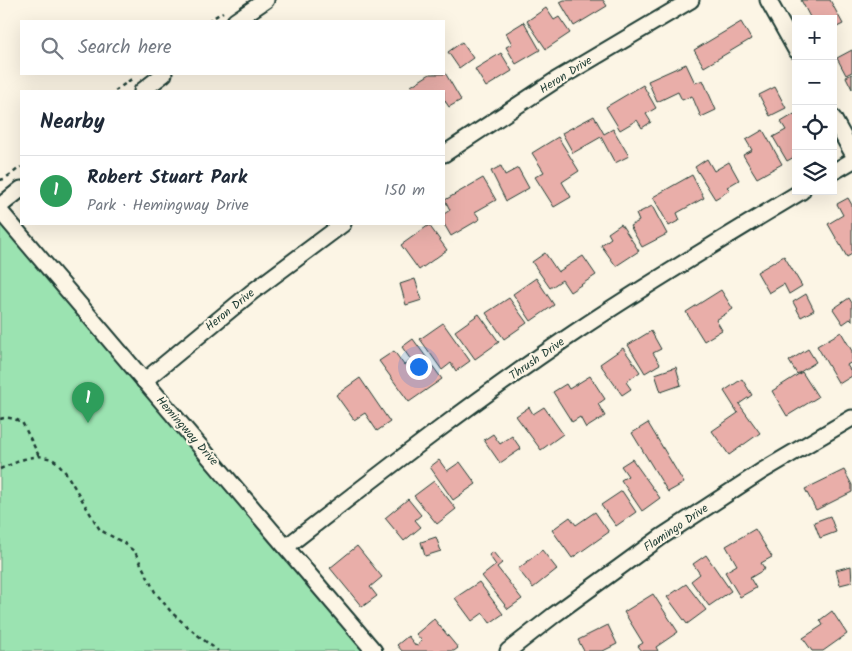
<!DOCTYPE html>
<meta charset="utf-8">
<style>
:root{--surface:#fff;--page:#f6f6f7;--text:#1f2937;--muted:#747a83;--line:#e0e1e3;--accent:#c8321e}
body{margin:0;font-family:Kalam,sans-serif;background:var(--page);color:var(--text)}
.controls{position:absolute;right:15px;top:15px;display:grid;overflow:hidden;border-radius:0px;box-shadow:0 5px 20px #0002}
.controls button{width:45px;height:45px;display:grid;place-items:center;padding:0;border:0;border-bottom:1px solid var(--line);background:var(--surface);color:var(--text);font:25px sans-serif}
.you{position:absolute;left:418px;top:366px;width:18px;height:18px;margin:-12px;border:4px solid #fff;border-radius:50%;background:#1a73e8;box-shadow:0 0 0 8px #1a73e833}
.badge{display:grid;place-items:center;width:32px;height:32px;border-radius:50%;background:var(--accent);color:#fff;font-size:16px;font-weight:700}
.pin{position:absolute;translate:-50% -41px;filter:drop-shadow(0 1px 2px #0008)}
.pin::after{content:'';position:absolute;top:26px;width:18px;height:15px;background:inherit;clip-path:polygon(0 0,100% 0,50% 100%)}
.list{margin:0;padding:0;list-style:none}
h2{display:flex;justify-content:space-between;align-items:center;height:65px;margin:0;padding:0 20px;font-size:21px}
h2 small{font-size:16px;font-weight:400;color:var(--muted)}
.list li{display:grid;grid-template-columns:32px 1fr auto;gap:15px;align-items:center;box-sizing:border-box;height:70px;padding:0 20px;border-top:1px solid var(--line)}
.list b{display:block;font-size:19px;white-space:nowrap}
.list p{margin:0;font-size:16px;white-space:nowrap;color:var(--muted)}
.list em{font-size:16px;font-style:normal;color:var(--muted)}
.icon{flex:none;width:28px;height:28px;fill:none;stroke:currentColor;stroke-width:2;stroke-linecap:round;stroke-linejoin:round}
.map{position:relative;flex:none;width:852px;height:651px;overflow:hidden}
.search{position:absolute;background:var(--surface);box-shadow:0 5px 20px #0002;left:20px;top:20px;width:425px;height:55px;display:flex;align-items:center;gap:12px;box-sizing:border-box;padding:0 18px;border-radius:0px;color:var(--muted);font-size:19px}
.panel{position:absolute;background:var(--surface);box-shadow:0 5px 20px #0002;left:20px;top:90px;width:425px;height:135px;border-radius:0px}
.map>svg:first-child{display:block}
.green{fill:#9be3b1;stroke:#5d9072}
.building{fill:#e9aea9;stroke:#1f3d34}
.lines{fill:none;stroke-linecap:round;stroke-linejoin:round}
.minor-casing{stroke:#1f3d34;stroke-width:19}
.path{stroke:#1f3d34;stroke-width:2.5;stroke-dasharray:4 4;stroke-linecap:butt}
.minor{stroke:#fcf5e5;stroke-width:15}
.labels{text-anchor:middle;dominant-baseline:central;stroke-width:4.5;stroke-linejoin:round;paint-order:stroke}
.street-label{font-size:12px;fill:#1f3d34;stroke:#fcf5e5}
</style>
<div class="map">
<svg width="852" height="651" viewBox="0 0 852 651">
<rect width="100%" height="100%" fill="#fcf5e5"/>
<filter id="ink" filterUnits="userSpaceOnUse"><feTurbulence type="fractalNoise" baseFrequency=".02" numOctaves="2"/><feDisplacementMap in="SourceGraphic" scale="10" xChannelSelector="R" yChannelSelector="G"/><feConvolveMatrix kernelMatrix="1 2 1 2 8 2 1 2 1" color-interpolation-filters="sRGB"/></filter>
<g filter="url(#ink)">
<polygon class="green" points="0,218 370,651 0,651"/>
<g class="building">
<polygon points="564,0 603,0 607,6 574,26 560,2"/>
<polygon points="801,0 830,0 843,24 833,29 833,19 811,19"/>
<polygon points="546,8 554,20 559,17 570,33 546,49 527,21"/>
<polygon points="524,22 540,50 516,64 506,47 512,44 506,33"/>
<polygon points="741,22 751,39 704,67 694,50"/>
<polygon points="462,42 473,58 459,68 448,52"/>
<polygon points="852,50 852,72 846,75 837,58"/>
<polygon points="501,53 512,71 486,87 475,69"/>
<polygon points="686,64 695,83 703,80 716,110 701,117 692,96 682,100 678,92 657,102 648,81"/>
<polygon points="444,71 461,100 449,107 445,101 444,102 444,91 414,91 411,86 430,74 444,74"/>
<polygon points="852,74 852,89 846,77"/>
<polygon points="643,85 656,108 646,114 651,122 642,128 637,120 620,130 606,107"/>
<polygon points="775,87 786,108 770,116 759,95"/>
<polygon points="796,113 796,156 787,161 773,137 786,130 781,122"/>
<polygon points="594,116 604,134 613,129 629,156 615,163 601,137 573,153 562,133"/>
<polygon points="763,130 782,164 757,178 743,155 752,150 746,140"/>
<polygon points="558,137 579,171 562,182 571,197 554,207 535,177 544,172 532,153"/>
<polygon points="707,159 714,171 729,162 739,180 727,187 730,190 715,199 695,167"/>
<polygon points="501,166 505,175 518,168 529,188 506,201 491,171"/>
<polygon points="692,175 704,198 677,213 680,220 669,226 653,197"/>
<polygon points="483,178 496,200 475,212 480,219 451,236 444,224 444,214 450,210 445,200"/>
<polygon points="848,198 852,205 852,254 847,257 828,224 843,215 837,204"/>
<polygon points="652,206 667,234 642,247 630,226 639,221 636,214"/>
<polygon points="621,224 639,251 616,266 601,245 611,238 608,233"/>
<polygon points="429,225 447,250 419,270 401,245"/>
<polygon points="545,253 558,272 583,256 596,275 570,292 562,280 550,288 532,262"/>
<polygon points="784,256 802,286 789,294 784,284 769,293 757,272"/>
<polygon points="536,278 554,305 531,321 513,294"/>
<polygon points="415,279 422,300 406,305 400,284"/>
<polygon points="721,290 733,309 716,320 722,330 704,341 686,312"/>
<polygon points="806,294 814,310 801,317 793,302"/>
<polygon points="509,298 527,323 504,339 486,313"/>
<polygon points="849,298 852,303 852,321 850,319 843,324 833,309"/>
<polygon points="479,314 499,342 475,359 455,331"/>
<polygon points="443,323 470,361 456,371 451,363 442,370 420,339"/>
<polygon points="651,331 661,349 653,353 660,364 645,373 628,345"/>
<polygon points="841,332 852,351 852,362 847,365 852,373 852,376 839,384 817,346"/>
<polygon points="413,339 442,379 409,402 379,361 394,351 404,365 411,360 402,347"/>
<polygon points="623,348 640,372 626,382 631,389 622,395 600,364"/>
<polygon points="808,349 816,362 797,374 789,361"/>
<polygon points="676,367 681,385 661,392 655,374"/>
<polygon points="802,372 818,397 787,416 772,391"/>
<polygon points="590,376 605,399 598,404 605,416 586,428 580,417 572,422 553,392 566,384 569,389"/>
<polygon points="360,378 390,422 377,431 365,413 354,420 336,395"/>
<polygon points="742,379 752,395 739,404 760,433 729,455 712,431 738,413 724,391"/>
<polygon points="529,407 533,414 544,407 563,434 541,450 516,416"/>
<polygon points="648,423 684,483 668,492 632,433"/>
<polygon points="493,434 500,444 512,436 521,449 500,463 484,440"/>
<polygon points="632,459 660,498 642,511 621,480 628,476 621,466"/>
<polygon points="439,460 447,471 460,462 476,484 453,500 430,467"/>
<polygon points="844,470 852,485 852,492 816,510 805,489"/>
<polygon points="434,481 456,509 437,524 414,496"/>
<polygon points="622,491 636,512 616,526 601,505"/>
<polygon points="408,499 421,515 415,520 421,527 404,541 385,518"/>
<polygon points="595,512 609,532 572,558 552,530 570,517 576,525"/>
<polygon points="830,516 836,532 820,538 814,522"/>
<polygon points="755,529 772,557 761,563 765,569 750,578 756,588 740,597 725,572 737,565 726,546"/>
<polygon points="436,537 441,551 425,556 421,542"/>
<polygon points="357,546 382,577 370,587 377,596 362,607 330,568"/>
<polygon points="542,550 557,569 533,588 518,569"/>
<polygon points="493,552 502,563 497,567 522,599 508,609 482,576 496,565 489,555"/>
<polygon points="706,555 731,591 709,606 691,581 700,574 693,564"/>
<polygon points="851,566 852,582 840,585 836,570"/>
<polygon points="479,582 503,614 490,623 483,613 472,621 455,598"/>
<polygon points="686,584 706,610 687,624 667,597"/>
<polygon points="653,594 678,632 656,647 658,651 642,651 638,646 643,643 624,612"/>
<polygon points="832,611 847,634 823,651 812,651 803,638 823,625 820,620"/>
<polygon points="434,619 458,648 454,651 402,651 397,645 408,636 416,646 422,641 416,634"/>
<polygon points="608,625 617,644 603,651 584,651 578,640"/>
</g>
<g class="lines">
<defs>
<g id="minor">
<polyline points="768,0 796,50"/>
<polyline points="235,21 266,0"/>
<polyline points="142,91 164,74"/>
<polyline points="833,118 852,152"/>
<polyline points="444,154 556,80 691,0"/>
<polyline points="833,172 852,161"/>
<polyline points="0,206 21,189"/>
<polyline points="0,211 374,651"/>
<polyline points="144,381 252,292 343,224"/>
<path d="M 286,547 C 381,473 477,398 577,331 C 650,282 726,237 802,191"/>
<polyline points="508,651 554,615 661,537 762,471 852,418"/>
</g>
</defs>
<use href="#minor" class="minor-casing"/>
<g class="path">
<polyline points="208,21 223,12"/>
<polyline points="115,91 133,78"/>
<polyline points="0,180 4,179 21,167"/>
<path d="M 0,419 C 8,416 14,419 22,422 L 39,456"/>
<polyline points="0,469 24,459 39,456 52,459 58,463 66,473 100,530 124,543 135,552 155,592 172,613 195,633 218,651"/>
</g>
<use href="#minor" class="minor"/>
</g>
</g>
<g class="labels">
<g class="street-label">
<text transform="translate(566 75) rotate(-32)">Heron Drive</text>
<text transform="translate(230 310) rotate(-39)">Heron Drive</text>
<text transform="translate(537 359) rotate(-35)">Thrush Drive</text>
<text transform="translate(187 431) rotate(49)">Hemingway Drive</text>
<text transform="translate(676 528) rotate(-34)">Flamingo Drive</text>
</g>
</g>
</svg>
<div class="controls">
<button>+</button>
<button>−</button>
<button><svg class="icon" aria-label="locate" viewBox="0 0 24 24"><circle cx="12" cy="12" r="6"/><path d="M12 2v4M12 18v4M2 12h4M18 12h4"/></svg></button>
<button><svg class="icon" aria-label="layers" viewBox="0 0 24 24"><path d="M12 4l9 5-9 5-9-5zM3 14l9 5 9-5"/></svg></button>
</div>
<div class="you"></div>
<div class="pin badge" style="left:88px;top:423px;background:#2e9e5b">1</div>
<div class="search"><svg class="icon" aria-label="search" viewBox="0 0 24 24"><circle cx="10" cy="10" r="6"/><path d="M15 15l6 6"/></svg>Search here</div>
<section class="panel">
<h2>Nearby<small></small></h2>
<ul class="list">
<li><span class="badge" style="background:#2e9e5b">1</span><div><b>Robert Stuart Park</b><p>Park · Hemingway Drive</p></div><em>150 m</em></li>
</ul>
</section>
</div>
